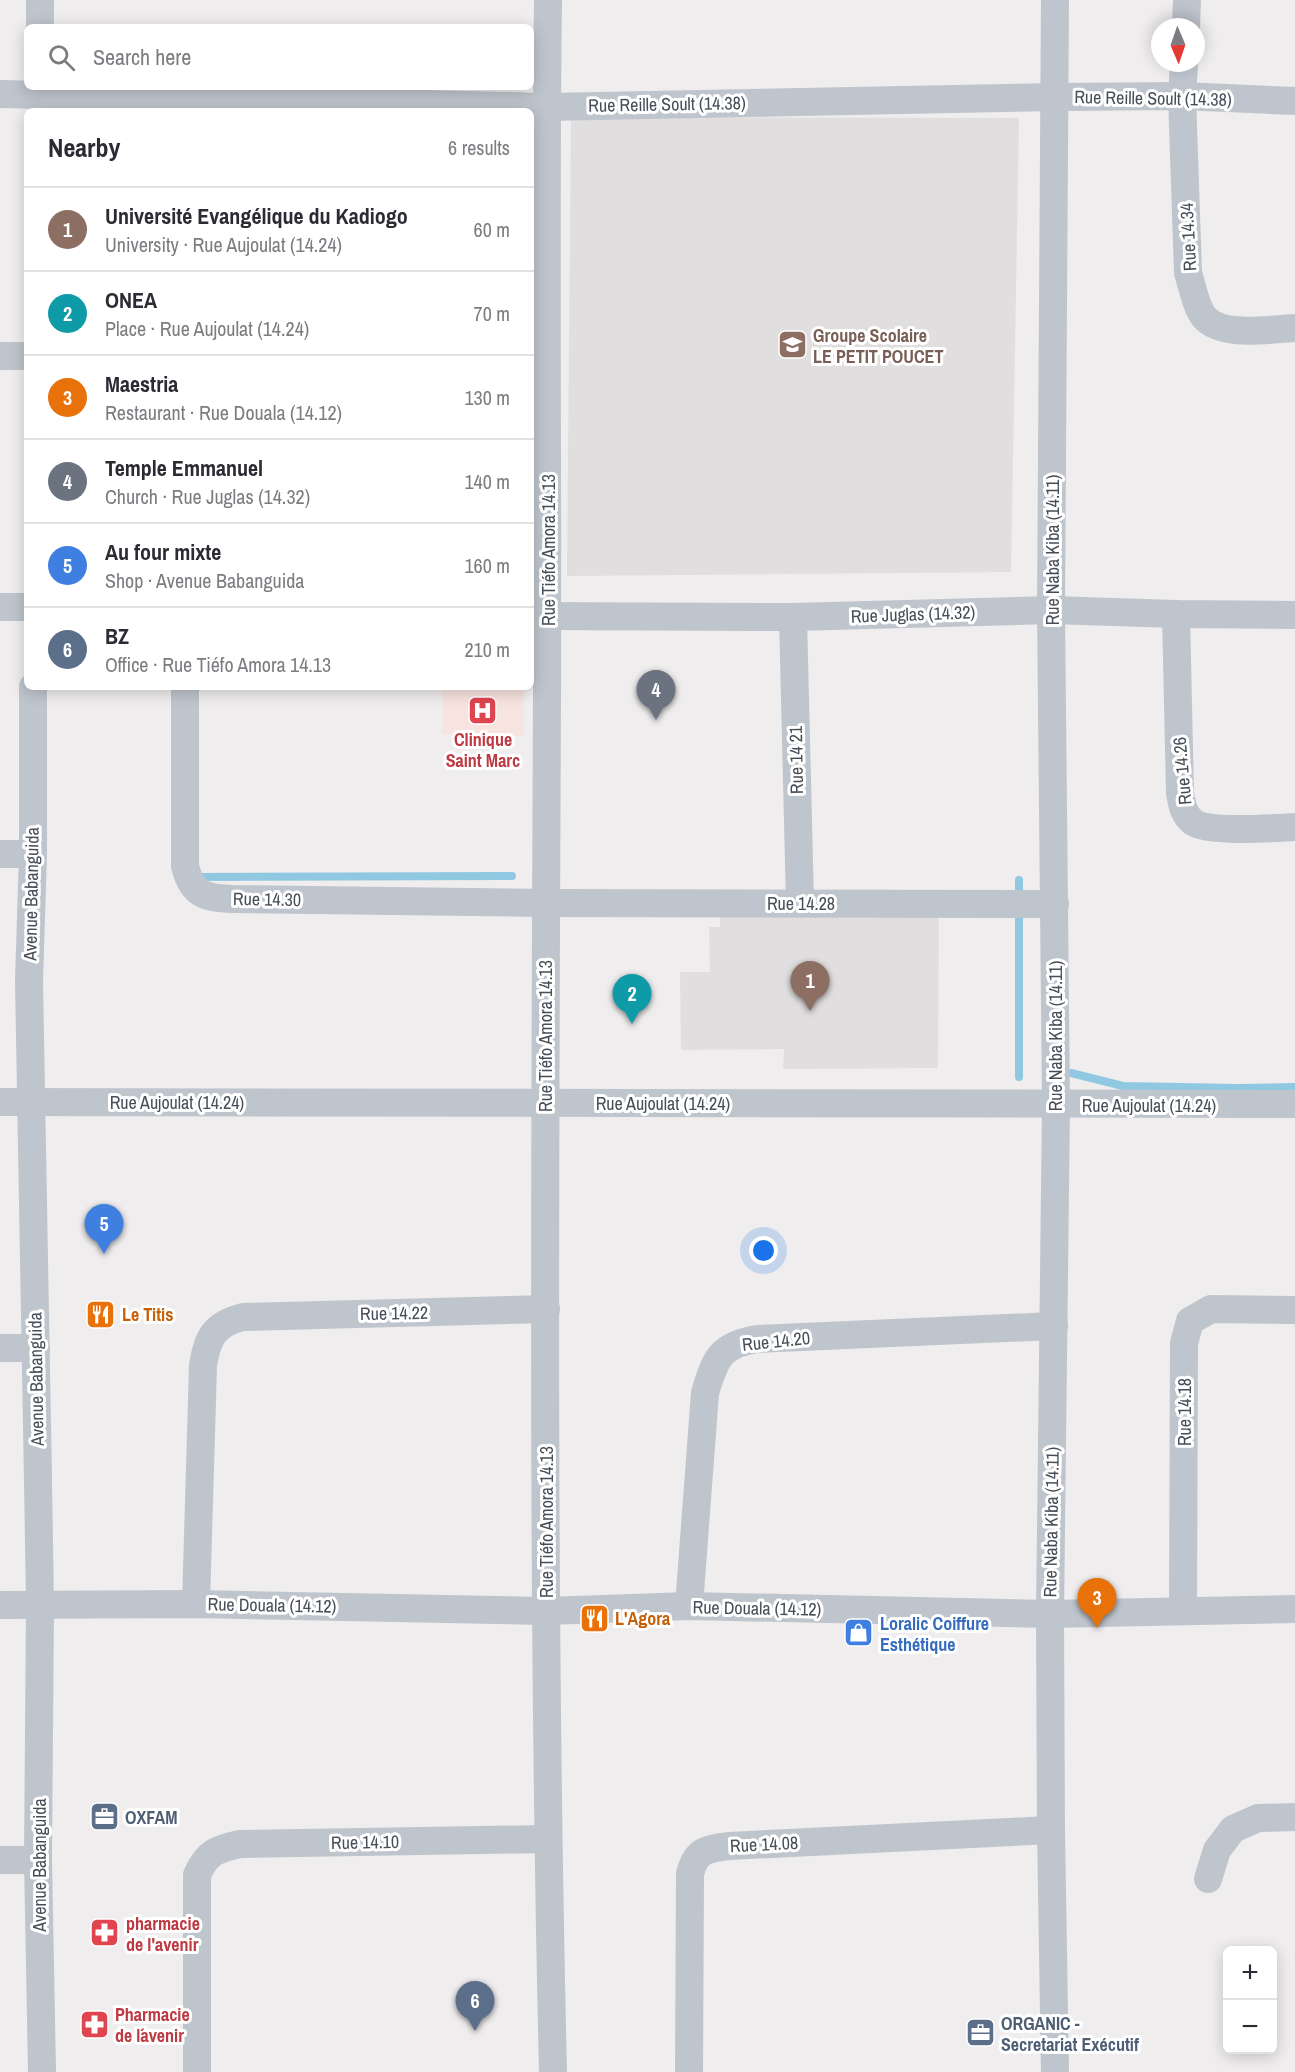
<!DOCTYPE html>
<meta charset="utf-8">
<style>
:root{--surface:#fff;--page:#f7f7f7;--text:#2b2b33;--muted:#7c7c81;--line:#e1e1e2;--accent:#2c60c9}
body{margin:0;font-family:"Archivo Narrow",sans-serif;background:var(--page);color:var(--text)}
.controls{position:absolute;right:18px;bottom:18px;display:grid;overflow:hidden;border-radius:9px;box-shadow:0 3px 15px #0003}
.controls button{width:54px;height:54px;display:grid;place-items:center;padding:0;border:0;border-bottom:2px solid var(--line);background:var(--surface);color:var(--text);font:30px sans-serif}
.compass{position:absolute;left:1151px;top:18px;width:54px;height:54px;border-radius:50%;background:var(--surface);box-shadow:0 3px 15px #0003;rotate:178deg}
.you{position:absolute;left:764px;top:1251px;width:21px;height:21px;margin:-15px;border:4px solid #fff;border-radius:50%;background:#1a73e8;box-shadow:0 0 0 9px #1a73e833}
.badge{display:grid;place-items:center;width:39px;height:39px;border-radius:50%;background:var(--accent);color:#fff;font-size:20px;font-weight:700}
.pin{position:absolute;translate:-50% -50px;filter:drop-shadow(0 2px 3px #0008)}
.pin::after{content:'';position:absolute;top:32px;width:21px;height:18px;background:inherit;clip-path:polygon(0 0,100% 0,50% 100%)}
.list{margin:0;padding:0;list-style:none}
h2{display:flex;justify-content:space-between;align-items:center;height:78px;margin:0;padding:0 24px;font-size:26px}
h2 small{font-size:20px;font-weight:400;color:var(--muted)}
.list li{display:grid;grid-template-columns:39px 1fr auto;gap:18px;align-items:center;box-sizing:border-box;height:84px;padding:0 24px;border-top:2px solid var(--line)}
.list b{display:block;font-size:22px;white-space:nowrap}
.list p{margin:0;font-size:20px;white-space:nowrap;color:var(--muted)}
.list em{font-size:20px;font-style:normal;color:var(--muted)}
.icon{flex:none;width:33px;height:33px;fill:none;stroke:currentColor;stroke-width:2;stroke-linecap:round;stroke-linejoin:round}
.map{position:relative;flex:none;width:1295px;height:2072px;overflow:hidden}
.search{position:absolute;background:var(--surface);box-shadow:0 3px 15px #0003;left:24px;top:24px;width:510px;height:66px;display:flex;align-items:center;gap:15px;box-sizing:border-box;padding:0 21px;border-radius:9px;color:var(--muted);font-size:22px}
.panel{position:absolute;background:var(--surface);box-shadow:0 3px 15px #0003;left:24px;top:108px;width:510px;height:582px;border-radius:9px}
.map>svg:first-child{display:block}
.education{fill:#e0dede}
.medical{fill:#f7e3df}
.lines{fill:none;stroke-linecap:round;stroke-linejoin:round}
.stream{stroke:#91c8e1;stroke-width:8}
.minor{stroke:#bfc5cd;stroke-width:28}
.labels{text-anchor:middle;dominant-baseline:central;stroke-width:6;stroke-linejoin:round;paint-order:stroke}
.street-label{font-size:18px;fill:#474e58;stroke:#fff}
.education-label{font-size:18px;font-weight:bold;fill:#785e54;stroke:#fff;text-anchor:start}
.health-label{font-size:18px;font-weight:bold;fill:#be3a42;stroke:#fff;text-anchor:start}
.food-label{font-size:18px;font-weight:bold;fill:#c56008;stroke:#fff;text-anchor:start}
.shop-label{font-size:18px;font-weight:bold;fill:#366cbe;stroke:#fff;text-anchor:start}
.service-label{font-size:18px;font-weight:bold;fill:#4e5e75;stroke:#fff;text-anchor:start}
</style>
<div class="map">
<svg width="1295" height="2072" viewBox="0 0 1295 2072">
<rect width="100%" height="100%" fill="#efeded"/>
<g class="education">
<polygon points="571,117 1019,118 1011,572 567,576"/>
<polygon points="720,909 939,910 938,1068 783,1069 784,1049 681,1050 680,972 710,972 709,927 720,927"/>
</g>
<polygon class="medical" points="442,687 524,687 524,736 443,734"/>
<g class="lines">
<g class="stream">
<polyline points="194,877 512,876"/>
<polyline points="1019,880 1019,1077"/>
<polyline points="1071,1073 1123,1086 1236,1088 1295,1087"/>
</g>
<g class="minor">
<path d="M 548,0 C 545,232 548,465 547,698 C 545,1156 542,1614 553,2072"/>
<polyline points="1055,0 1051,610 1056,1105 1050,1614 1051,1830 1055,2072"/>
<polyline points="40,27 40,0"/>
<polyline points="1186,27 1187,0"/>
<path d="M 1184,63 L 1182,96 L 1188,273 C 1192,285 1196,307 1204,317 C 1222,338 1270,329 1295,328"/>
<polyline points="0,94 547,107 1055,97 1182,96 1295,101"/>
<polyline points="0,356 27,356"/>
<polyline points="0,607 27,607"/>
<path d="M 1176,614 L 1180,793 C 1182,804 1183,814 1193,822 C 1208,833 1274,828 1295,827"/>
<polyline points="531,616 793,617 1051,610 1176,614 1295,615"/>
<polyline points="793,617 800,903"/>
<polyline points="33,687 33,854 29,981 38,1480 40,1605 38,1860 42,2072"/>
<path d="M 185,687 L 185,866 C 192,895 205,898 233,899 L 546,903 L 1055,904"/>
<polyline points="0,854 33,854"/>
<polyline points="0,1102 1295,1104"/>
<polyline points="0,1348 36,1348"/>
<path d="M 196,1604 L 203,1366 C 207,1338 214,1324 243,1317 L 546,1309"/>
<polyline points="0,1605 196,1604 546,1611 689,1606 1050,1614 1295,1609"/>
<path d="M 689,1606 L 705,1393 C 715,1359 720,1345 757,1339 L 1054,1326"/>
<polyline points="1183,1611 1184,1343 1190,1321 1211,1309 1295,1310"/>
<polyline points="0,1860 38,1860"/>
<polyline points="1208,1879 1217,1850 1233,1829 1258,1818 1295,1817"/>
<path d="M 197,2072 L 197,1875 C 207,1852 217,1849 240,1844 L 547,1839"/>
<path d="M 689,2072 L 690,1874 C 696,1850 706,1849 729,1846 L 1051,1830"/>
</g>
</g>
<defs>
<symbol id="school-square" viewBox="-11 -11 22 22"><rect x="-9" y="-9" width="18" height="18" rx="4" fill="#8d6e63" stroke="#fff"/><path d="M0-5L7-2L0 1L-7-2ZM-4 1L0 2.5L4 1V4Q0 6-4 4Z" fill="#fff"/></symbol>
<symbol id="hospital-square" viewBox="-11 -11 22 22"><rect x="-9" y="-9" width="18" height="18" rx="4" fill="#e0444e" stroke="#fff"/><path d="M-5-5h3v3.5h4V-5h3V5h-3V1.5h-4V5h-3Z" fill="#fff"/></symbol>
<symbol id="restaurant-square" viewBox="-11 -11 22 22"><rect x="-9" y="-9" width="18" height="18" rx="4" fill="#e8710a" stroke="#fff"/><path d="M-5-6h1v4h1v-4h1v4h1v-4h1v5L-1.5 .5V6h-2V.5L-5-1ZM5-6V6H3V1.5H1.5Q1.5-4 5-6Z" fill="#fff"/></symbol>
<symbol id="shop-square" viewBox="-11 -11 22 22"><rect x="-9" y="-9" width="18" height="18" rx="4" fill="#3f7fe0" stroke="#fff"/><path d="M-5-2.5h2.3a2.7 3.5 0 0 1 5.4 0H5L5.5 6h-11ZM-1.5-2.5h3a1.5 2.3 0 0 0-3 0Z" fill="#fff"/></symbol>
<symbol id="office-square" viewBox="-11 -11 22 22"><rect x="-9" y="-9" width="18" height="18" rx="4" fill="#5c6f8a" stroke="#fff"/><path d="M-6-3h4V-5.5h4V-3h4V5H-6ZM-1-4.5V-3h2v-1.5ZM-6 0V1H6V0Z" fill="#fff"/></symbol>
<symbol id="pharmacy-square" viewBox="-11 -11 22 22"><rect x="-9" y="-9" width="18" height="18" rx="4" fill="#e0444e" stroke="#fff"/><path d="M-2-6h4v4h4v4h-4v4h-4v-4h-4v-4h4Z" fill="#fff"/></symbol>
</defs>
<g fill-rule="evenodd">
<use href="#school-square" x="776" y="328" width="33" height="33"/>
<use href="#hospital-square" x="466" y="694" width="33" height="33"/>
<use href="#restaurant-square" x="84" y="1298" width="33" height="33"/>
<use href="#restaurant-square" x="578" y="1602" width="33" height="33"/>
<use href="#shop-square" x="842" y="1616" width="33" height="33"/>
<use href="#office-square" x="88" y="1800" width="33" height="33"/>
<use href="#pharmacy-square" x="88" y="1916" width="33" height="33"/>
<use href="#pharmacy-square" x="78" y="2008" width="33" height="33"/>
<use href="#office-square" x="964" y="2016" width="33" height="33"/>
</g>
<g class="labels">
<g class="street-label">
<text transform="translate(1153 98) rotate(1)">Rue Reille Soult (14.38)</text>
<text transform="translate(667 104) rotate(-1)">Rue Reille Soult (14.38)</text>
<text transform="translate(1188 237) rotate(-93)">Rue 14.34</text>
<text transform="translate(548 550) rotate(-90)">Rue Tiéfo Amora 14.13</text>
<text transform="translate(1052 550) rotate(-90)">Rue Naba Kiba (14.11)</text>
<text transform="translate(913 614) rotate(-2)">Rue Juglas (14.32)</text>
<text transform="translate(796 760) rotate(-91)">Rue 14 21</text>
<text transform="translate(1182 771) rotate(-95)">Rue 14.26</text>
<text transform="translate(31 894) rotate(-89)">Avenue Babanguida</text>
<text transform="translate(267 899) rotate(1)">Rue 14.30</text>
<text x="801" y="903">Rue 14.28</text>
<text transform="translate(545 1036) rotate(-90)">Rue Tiéfo Amora 14.13</text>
<text transform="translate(1055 1036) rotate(-90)">Rue Naba Kiba (14.11)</text>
<text x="177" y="1102">Rue Aujoulat (14.24)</text>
<text x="663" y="1103">Rue Aujoulat (14.24)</text>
<text x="1149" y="1105">Rue Aujoulat (14.24)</text>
<text transform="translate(394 1313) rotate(-1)">Rue 14.22</text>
<text transform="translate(776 1341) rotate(-6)">Rue 14.20</text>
<text transform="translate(36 1379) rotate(-91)">Avenue Babanguida</text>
<text transform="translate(1184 1412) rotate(-90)">Rue 14.18</text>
<text transform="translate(546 1522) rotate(-90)">Rue Tiéfo Amora 14.13</text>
<text transform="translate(1051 1522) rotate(-89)">Rue Naba Kiba (14.11)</text>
<text transform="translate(272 1605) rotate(1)">Rue Douala (14.12)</text>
<text transform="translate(757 1608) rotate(1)">Rue Douala (14.12)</text>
<text transform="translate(365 1842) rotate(-1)">Rue 14.10</text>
<text transform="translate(764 1844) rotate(-3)">Rue 14.08</text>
<text transform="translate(39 1865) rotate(-90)">Avenue Babanguida</text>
</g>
<g class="education-label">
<text x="813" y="335">Groupe Scolaire<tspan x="813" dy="21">LE PETIT POUCET</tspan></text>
</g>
<g class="health-label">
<text x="483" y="739" text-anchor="middle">Clinique<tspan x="483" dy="21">Saint Marc</tspan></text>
<text x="126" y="1923">pharmacie<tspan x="126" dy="21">de l'avenir</tspan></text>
<text x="115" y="2014">Pharmacie<tspan x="115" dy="21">de l´avenir</tspan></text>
</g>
<g class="food-label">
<text x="122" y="1314">Le Titis</text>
<text x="615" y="1618">L'Agora</text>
</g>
<g class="shop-label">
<text x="880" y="1623">Loralic Coiffure<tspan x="880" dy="21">Esthétique</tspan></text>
</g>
<g class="service-label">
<text x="125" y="1817">OXFAM</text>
<text x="1001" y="2023">ORGANIC -<tspan x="1001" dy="21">Secretariat Exécutif</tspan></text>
</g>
</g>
</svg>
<div class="controls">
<button>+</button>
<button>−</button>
</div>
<svg class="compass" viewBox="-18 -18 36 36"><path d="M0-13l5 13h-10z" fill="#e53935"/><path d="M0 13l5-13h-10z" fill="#7c7c81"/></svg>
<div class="you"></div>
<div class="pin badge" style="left:810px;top:1011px;background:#8d6e63">1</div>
<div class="pin badge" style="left:632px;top:1024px;background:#0f9aa8">2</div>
<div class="pin badge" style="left:1097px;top:1628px;background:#e8710a">3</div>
<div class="pin badge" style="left:656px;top:720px;background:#6b7280">4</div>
<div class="pin badge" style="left:104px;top:1254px;background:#3f7fe0">5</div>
<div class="pin badge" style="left:475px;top:2031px;background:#5c6f8a">6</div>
<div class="search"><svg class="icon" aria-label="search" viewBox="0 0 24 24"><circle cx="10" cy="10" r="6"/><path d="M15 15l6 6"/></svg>Search here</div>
<section class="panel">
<h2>Nearby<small>6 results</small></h2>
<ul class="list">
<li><span class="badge" style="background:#8d6e63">1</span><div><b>Université Evangélique du Kadiogo</b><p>University · Rue Aujoulat (14.24)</p></div><em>60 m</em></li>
<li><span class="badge" style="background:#0f9aa8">2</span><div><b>ONEA</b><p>Place · Rue Aujoulat (14.24)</p></div><em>70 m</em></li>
<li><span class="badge" style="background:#e8710a">3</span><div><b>Maestria</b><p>Restaurant · Rue Douala (14.12)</p></div><em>130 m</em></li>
<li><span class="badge" style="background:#6b7280">4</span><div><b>Temple Emmanuel</b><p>Church · Rue Juglas (14.32)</p></div><em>140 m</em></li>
<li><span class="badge" style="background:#3f7fe0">5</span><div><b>Au four mixte</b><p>Shop · Avenue Babanguida</p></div><em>160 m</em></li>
<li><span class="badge" style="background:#5c6f8a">6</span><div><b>BZ</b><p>Office · Rue Tiéfo Amora 14.13</p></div><em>210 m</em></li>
</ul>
</section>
</div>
